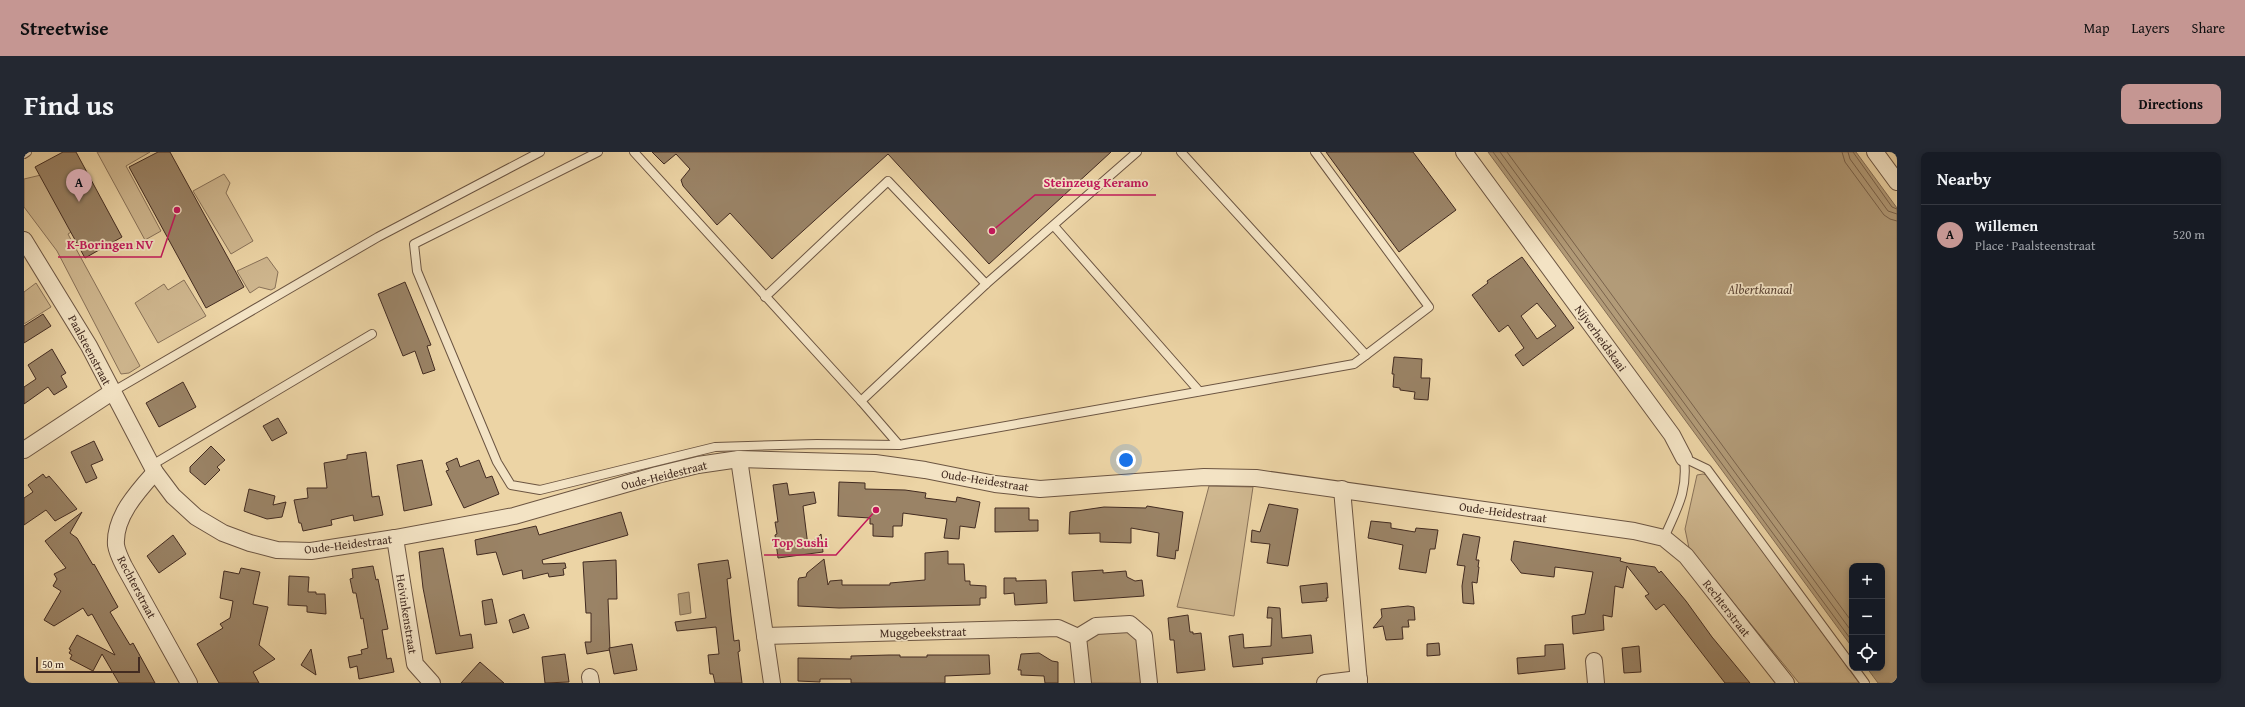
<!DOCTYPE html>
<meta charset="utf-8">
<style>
:root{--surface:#171b24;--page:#242831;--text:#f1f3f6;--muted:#9ea1a6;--line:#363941;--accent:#c59692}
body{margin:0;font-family:"Gentium Book Plus",serif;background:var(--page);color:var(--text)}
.controls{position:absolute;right:12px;bottom:12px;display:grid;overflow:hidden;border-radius:8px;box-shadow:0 2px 6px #0003}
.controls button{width:36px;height:36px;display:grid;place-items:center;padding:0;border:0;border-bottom:1px solid var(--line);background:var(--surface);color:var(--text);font:20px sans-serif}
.scale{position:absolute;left:12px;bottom:10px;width:104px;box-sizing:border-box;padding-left:4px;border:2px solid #422b21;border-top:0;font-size:11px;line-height:14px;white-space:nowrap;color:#422b21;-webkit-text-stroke:3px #f3e3c4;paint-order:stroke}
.you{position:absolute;left:1102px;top:308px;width:14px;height:14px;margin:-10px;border:3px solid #fff;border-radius:50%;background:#1a73e8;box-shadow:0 0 0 6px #1a73e833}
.badge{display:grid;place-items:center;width:26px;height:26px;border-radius:50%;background:var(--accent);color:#111;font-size:13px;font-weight:700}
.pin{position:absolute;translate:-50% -33px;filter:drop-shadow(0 1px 2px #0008)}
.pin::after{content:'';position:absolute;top:21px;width:14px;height:12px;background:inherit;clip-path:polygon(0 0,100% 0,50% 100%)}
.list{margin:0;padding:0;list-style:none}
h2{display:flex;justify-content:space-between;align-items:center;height:52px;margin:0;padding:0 16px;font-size:17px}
h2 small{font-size:13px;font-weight:400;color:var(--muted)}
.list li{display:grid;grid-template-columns:26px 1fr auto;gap:12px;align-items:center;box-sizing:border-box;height:60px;padding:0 16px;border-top:1px solid var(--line)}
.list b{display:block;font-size:15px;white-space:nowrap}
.list p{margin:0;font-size:13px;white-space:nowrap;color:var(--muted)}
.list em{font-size:13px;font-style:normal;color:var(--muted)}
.icon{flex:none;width:22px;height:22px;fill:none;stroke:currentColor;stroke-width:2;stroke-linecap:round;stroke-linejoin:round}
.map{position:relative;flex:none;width:1873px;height:531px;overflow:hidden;border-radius:8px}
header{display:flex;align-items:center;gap:24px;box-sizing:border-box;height:56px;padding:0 20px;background:var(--accent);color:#111}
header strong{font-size:19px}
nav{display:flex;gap:22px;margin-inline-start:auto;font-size:14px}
.intro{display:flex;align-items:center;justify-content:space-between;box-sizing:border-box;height:96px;padding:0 24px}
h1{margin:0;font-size:28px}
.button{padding:10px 18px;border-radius:8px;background:var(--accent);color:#111;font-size:14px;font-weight:700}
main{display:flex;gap:24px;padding:0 24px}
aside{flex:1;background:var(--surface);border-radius:8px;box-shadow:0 2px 6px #0003}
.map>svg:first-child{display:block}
.green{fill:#cfb78f;stroke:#887158}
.water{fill:#b29b78;stroke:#856e55}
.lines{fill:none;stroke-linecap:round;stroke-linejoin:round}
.shore{stroke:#7a634c;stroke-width:1}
.building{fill:#9a8366;stroke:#422b21;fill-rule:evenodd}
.lane-casing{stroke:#6c5542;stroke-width:10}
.street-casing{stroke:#6c5542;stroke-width:18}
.lane{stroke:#f3e3c4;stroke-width:8}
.street{stroke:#f3e3c4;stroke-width:16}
.labels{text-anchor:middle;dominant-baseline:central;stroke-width:3.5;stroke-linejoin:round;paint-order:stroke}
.street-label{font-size:12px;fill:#422b21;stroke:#f3e3c4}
.water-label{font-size:13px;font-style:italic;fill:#5e4737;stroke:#f3e3c4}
.leader{fill:none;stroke:#c2185b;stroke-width:1.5}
.callout-dot{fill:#c2185b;stroke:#f3e3c4;stroke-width:1.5}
.callout-label{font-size:13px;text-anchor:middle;font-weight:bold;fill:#c2185b;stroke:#f3e3c4;stroke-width:3.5;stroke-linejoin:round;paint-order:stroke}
</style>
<header>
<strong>Streetwise</strong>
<nav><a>Map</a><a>Layers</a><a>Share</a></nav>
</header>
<div class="intro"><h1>Find us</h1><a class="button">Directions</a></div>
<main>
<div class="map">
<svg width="1873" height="531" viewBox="0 0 1873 531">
<rect width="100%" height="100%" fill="#ecd4a5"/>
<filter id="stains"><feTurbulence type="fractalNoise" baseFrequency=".005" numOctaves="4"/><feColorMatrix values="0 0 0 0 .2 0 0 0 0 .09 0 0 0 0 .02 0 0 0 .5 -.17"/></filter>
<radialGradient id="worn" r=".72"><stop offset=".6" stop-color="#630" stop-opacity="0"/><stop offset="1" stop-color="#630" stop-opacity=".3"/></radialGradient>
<g class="green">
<polygon points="73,0 126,0 102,14 137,79 121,88"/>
<polygon points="200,22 206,31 202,41 229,89 207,102 169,39"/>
<polygon points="17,23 52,77 44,82 45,84 116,214 105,221 97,222 33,99 0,55 0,27"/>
<polygon points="243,105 254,120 251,136 247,138 235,135 226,141 213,119"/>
<polygon points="160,128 182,164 134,191 111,151 140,132 144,138"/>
<polygon points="12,131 27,155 0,172 0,140"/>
<polygon points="1679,322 1683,323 1835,531 1775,531 1665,396 1661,377 1673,323"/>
<polygon points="1185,334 1229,335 1210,464 1153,455"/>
<polygon points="1106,472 1120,484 1125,531 1059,531 1054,485"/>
</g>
<g class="water">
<polygon points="1464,0 1832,0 1873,56 1873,531 1854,531 1843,516 1858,516 1858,414 1828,414 1828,495"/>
<polygon points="665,440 667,461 656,463 654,442"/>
</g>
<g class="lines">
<g class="shore">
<polyline points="1469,0 1828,489"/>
<polyline points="1476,0 1828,480"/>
<polyline points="1483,0 1828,470"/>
<polyline points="1818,0 1821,10 1860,63 1866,67 1873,69"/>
<polyline points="1824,0 1826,7 1864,59 1873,62"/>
<polyline points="1829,0 1868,55 1873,57"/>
</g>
</g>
<g class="building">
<polygon points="39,0 52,0 98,85 61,106 11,15"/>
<polygon points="134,0 146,0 220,135 182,156 105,15"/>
<polygon points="628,0 1087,0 965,112 864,2 748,107 706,61 693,73 680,58 659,34 657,28 666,17 652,2 640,12"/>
<polygon points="1302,0 1389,0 1432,58 1375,100"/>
<path d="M 1498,105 L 1550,176 L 1499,214 L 1491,203 L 1500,196 L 1484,173 L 1475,180 L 1448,143 L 1464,131 L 1463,129 ZM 1513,151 L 1532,174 L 1513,187 L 1497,164 Z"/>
<polygon points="381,130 407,193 403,194 411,218 399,222 391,199 379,204 354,142"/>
<polygon points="19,162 27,174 0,191 0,174"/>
<polygon points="28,197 42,221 37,224 43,235 30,243 24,235 0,252 0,235 12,227 4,213"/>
<polygon points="1370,205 1398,207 1397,226 1406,226 1404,248 1390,247 1391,240 1376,238 1376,236 1369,235 1370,222 1368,222"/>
<polygon points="159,230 172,255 135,275 122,251"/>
<polygon points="254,266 263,281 248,289 239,274"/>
<polygon points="70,289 79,308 67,313 73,326 62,331 47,300"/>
<polygon points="187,294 201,308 193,315 196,318 181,333 166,320 166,315"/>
<polygon points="342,300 348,345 355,344 359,363 330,369 329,363 307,368 308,373 279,379 277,371 275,371 270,348 284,346 283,336 303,336 300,311 323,307 323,303"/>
<polygon points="433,306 436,315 455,308 462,326 468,324 475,342 440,356 422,319 425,318 422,311"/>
<polygon points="398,308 408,353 380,359 373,313"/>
<polygon points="19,322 22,326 25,324 32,332 53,357 31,369 22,358 0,373 0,346 9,340 4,333"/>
<polygon points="815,330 841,331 841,337 881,338 902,341 901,346 932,350 933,345 956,350 951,376 936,374 935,387 920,386 923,367 879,361 878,374 869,374 869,385 849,384 849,372 846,372 846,366 814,364"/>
<polygon points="763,331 765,343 790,340 792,351 779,354 784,394 797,382 799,400 754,406 751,383 753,382 751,370 754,370 749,333"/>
<polygon points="225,337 251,344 249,353 262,350 258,365 243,367 220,359"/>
<polygon points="1245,352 1274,357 1264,414 1243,411 1246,392 1227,390 1228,378 1236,380"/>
<polygon points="1123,354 1159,360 1154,399 1152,398 1151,407 1133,404 1135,381 1107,376 1107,391 1076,390 1076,381 1045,382 1046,360 1080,355 1122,356"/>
<polygon points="971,356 1005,356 1005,368 1014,368 1014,379 971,380"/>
<polygon points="58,360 46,381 53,386 69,413 70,412 94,455 86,460 106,493 109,491 131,531 95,531 78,502 69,519 46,507 48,503 45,501 47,498 45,497 53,483 91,503 68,462 64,464 59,456 30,474 20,468 37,439 29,434 33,427 30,422 42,416 21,389"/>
<polygon points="597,360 604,383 518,408 519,412 541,411 542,416 539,417 540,423 525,425 524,421 499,427 498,418 479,423 472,400 453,403 451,388 512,374 515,383"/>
<polygon points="1347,369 1367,371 1367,376 1391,380 1392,376 1414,378 1411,397 1406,397 1402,421 1375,417 1379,393 1344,386"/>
<polygon points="1439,382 1456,385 1452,408 1455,408 1454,415 1455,415 1453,431 1448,430 1450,452 1439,451 1438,434 1441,414 1433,413"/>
<polygon points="149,383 162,402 135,421 123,404"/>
<polygon points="1490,389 1597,406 1596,409 1603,411 1631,415 1635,421 1637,419 1662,449 1688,485 1726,531 1701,531 1640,452 1632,458 1621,444 1625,442 1603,414 1599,436 1591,434 1588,465 1579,463 1580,478 1549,482 1548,464 1561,462 1569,420 1531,415 1530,425 1497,421 1487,408"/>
<polygon points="419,396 436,484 447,482 449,496 412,502 399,436 395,400"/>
<polygon points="924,399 924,412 940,412 941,429 946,429 946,433 962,434 962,446 956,446 956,453 815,456 774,454 774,429 775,426 782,425 783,421 800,407 804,433 806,429 818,428 818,433 866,433 866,431 901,428 901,401"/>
<polygon points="592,408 593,447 584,447 586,498 563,502 561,490 567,490 567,461 562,461 559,410"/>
<polygon points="704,408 707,426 703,427 707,464 710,489 715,488 716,499 714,500 718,531 691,531 689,522 686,522 684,503 695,502 692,475 653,479 651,470 682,466 674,412"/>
<polygon points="349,414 352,428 354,427 364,477 358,478 363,507 367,506 370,520 335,527 333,514 326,516 324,505 338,502 337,498 344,496 339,466 337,467 332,441 329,441 326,427 329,426 328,417"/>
<polygon points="217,416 236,420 229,452 244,455 235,493 251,507 229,520 235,531 195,531 173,492 199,476 196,472 206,466 209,449 196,446 200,419 215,422"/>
<polygon points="1079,418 1079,421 1102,419 1103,425 1111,429 1118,428 1120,444 1050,449 1048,420"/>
<polygon points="265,424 285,425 284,440 292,440 292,442 301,442 302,462 283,460 283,454 264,453"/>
<polygon points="980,426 992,426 992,429 1022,428 1023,451 991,453 990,441 980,442"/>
<polygon points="1303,431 1304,446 1302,446 1303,449 1278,451 1276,434"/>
<polygon points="468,447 473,471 461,473 458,449"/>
<polygon points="1384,454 1390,455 1391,468 1384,468 1385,475 1378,475 1379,487 1362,488 1359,474 1349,476 1358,465 1357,457"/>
<polygon points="1244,455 1256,456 1258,486 1287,483 1289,501 1238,506 1239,512 1209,515 1205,484 1219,482 1220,496 1247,494 1248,466 1243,466"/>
<polygon points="500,462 505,476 489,481 485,468"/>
<polygon points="1164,463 1166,480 1169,480 1169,482 1177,481 1181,518 1153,521 1150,488 1146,488 1144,466"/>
<polygon points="1415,491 1416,503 1403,504 1403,492"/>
<polygon points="608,492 613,518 590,522 585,496"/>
<polygon points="1539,492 1541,517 1494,522 1493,506 1521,504 1521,493"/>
<polygon points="1615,494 1617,520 1600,521 1598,496"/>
<polygon points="287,497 292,523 277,513"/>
<polygon points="1015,501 1028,509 1034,510 1034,531 1021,531 1020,524 997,523 997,518 994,518 997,502"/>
<polygon points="541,502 545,530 521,531 518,505"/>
<polygon points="865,503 876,503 876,505 903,505 903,503 965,503 966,522 921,524 921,531 827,531 827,527 796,527 796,530 774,529 774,506 827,507 827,504"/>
<polygon points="456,510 480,531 437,531"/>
</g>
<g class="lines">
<defs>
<g id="lane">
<polyline points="574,0 390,92 393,119 473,310 487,333 516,338 691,295 793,292 875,293"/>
<polyline points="610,0 837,249 962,132 1113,0"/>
<polyline points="1157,0 1342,203 1405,155 1291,0"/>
<polyline points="0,2 3,0"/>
<polyline points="1030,74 1175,239"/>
<polyline points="741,145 864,29 962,132"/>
<polyline points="88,240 354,85 516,0"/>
<polyline points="837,249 875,293 1330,212 1342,203"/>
<polyline points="1660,306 1683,317 1828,514"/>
<polyline points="128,313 348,182"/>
<path d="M 1640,386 C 1653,356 1664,340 1660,306"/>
<polyline points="1830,516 1841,531"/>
</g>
<g id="street">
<polyline points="1440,0 1648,283 1660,306"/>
<polyline points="1851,0 1873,30"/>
<polyline points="0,88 65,194 131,320 149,344 172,365 199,381 226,391 253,398 287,399 371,386 490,364 633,323 674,313 715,307 851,311 901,318 971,332 1016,337 1180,325 1232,326 1610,379 1640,386 1662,404 1762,531"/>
<polyline points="0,298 88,240"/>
<polyline points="715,307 748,531"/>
<path d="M 131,320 C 114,339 90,365 92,393 C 93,400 97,408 100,414 L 165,531"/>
<polyline points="1318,337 1335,531"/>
<polyline points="371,386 391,512 408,531"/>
<polyline points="741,484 1034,476 1054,485"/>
<polyline points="1570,509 1572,531"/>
<polyline points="566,525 567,531"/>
<polyline points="1059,531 1054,485 1072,474 1106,472 1120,484 1125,531"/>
<polyline points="1301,531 1335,527"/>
</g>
</defs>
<use href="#lane" class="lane-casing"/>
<use href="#street" class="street-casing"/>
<use href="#lane" class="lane"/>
<use href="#street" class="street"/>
</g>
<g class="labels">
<g class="street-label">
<text transform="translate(1577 186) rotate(54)">Nijverheidskaai</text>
<text transform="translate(66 198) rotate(62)">Paalsteenstraat</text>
<text transform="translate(640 323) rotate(-14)">Oude-Heidestraat</text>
<text transform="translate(961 328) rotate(9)">Oude-Heidestraat</text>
<text transform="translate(1479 360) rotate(8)">Oude-Heidestraat</text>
<text transform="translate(324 392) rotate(-7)">Oude-Heidestraat</text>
<text transform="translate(113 435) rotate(62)">Rechterstraat</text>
<text transform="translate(1703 456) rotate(52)">Rechterstraat</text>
<text transform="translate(383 462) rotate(81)">Heivinkenstraat</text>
<text transform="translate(899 480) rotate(-1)">Muggebeekstraat</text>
</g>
<g class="water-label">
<text x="1736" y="137">Albertkanaal</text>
</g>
</g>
<path class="leader" d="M968 79L1011 43H1132M153 58L137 105H34M852 358L812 403H740"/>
<g class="callout-dot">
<circle cx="968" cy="79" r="4"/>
<circle cx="153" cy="58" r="4"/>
<circle cx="852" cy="358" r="4"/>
</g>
<g class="callout-label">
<text x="1072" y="35">Steinzeug Keramo</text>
<text x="86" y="97">K-Boringen NV</text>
<text x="776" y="395">Top Sushi</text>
</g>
<rect width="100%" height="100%" filter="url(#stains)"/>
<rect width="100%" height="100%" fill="url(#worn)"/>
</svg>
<div class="controls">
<button>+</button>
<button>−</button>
<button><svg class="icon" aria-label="locate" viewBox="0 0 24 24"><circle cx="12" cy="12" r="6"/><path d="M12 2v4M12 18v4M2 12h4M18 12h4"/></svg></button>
</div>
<div class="scale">50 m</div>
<div class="you"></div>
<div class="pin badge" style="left:55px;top:50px">A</div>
</div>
<aside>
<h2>Nearby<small></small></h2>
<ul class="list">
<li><span class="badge">A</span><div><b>Willemen</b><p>Place · Paalsteenstraat</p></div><em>520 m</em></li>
</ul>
</aside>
</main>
